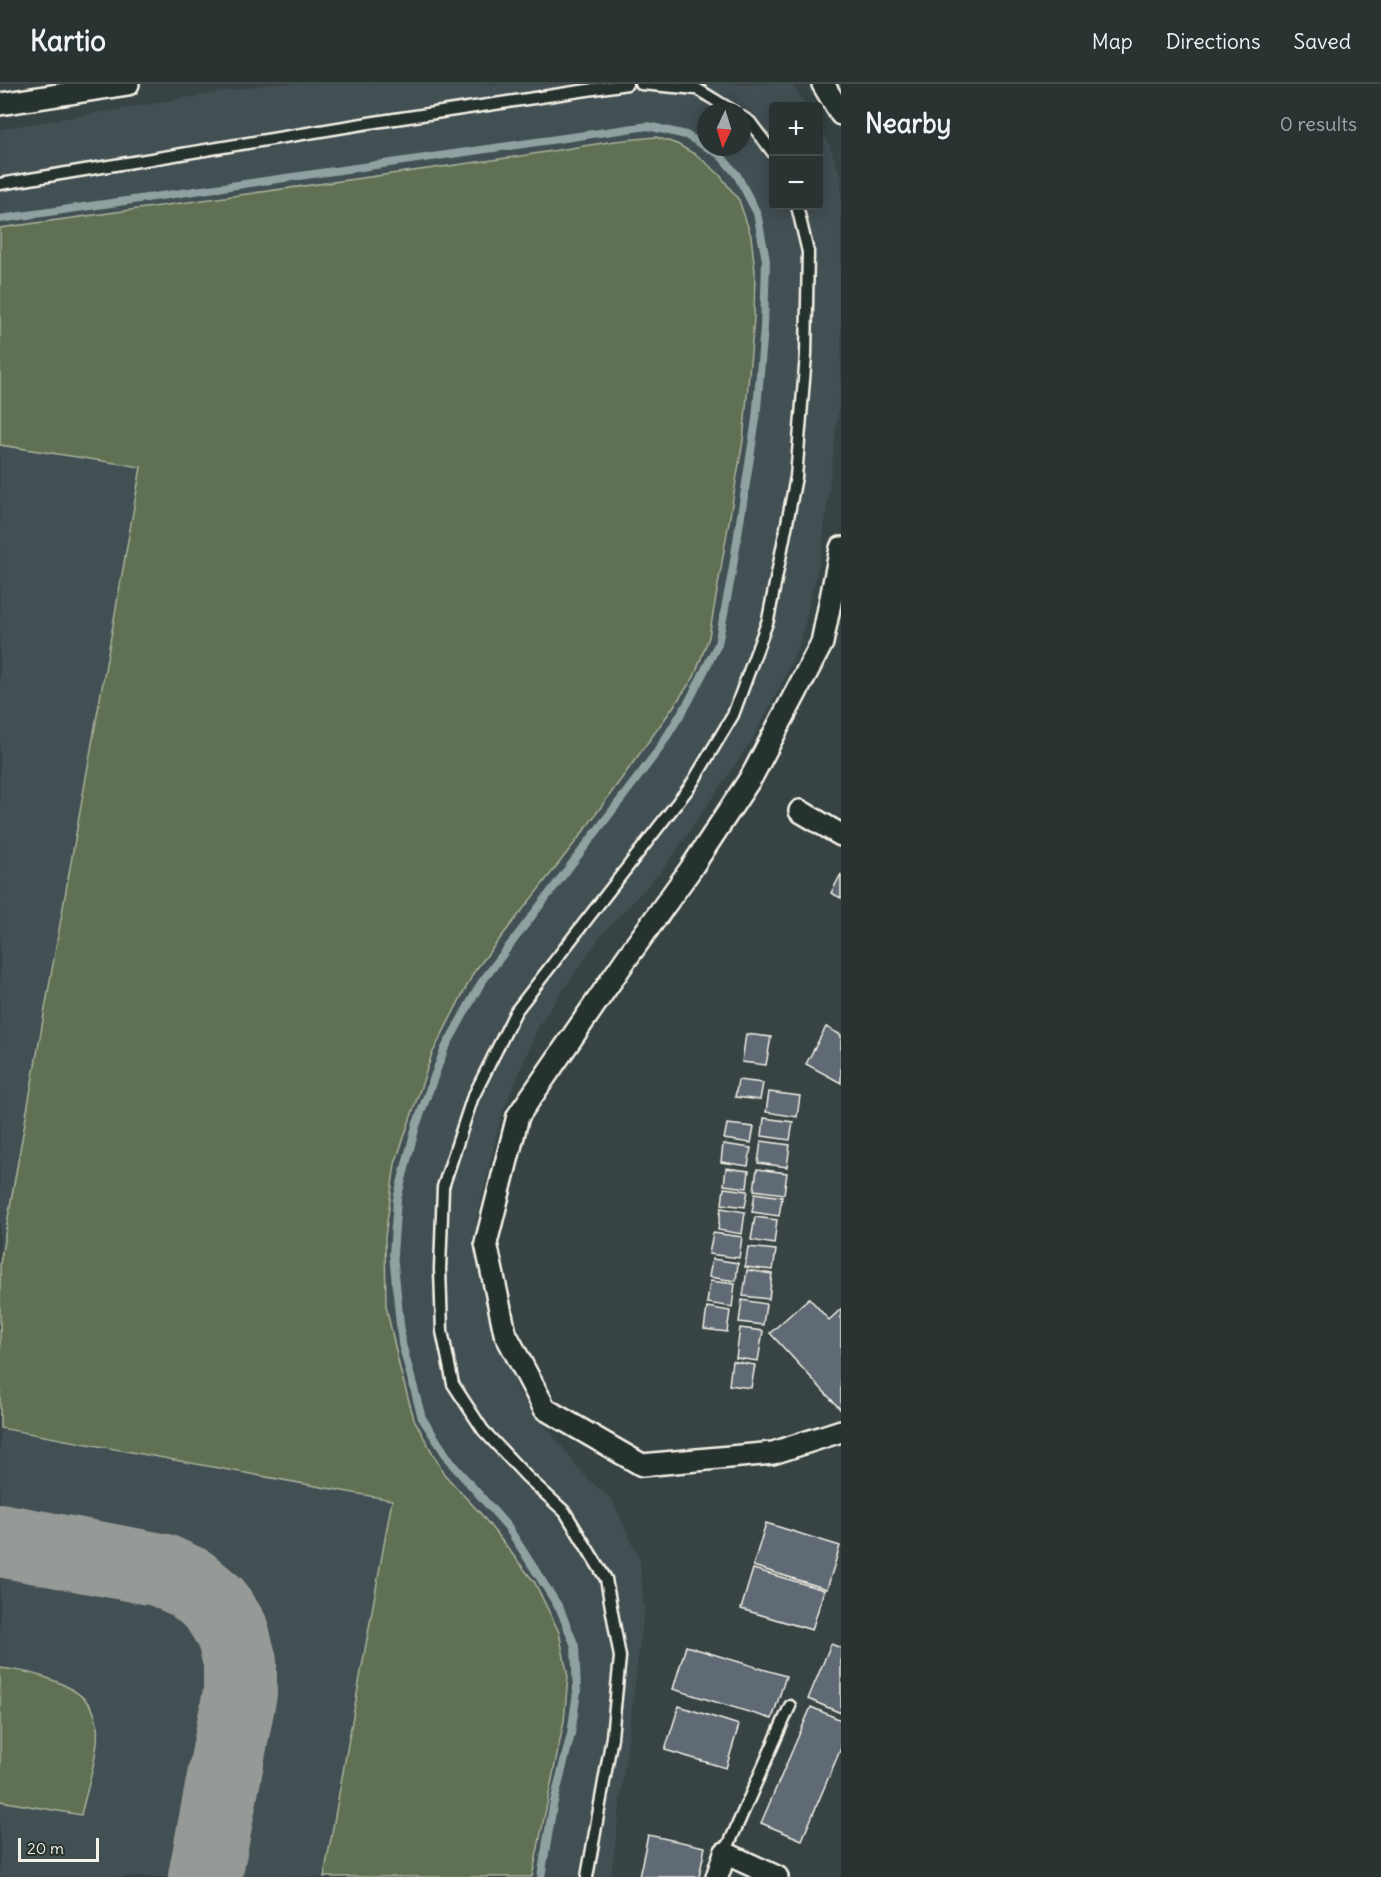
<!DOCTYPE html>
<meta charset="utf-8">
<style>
:root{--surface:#293332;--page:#313b3a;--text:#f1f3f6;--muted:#a5aaac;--line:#454e4d}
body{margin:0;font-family:Delius,sans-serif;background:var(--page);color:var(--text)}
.controls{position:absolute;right:18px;top:18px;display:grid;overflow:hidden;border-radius:6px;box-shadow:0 3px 15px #0003}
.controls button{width:54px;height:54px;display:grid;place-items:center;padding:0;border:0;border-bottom:2px solid var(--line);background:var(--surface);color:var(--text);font:30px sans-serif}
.compass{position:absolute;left:697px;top:18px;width:54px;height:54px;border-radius:50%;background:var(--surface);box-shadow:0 3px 15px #0003;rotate:184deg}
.scale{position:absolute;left:18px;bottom:15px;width:81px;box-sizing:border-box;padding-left:6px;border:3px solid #f4f1e8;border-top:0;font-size:16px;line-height:21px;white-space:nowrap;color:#f4f1e8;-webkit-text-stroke:4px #26332d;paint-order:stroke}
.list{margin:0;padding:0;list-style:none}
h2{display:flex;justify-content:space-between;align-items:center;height:78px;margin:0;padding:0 24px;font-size:26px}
h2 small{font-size:20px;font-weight:400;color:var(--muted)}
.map{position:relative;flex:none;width:841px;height:1793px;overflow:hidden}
header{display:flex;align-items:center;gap:36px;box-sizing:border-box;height:84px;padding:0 30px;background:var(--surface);border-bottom:2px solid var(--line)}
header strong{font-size:28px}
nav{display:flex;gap:33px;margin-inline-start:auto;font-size:21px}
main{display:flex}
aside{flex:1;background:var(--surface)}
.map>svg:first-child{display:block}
.built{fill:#435052;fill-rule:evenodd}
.green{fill:#617152;stroke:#aab19d;stroke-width:1.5}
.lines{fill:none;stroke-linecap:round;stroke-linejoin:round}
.stream{stroke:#8fa1a1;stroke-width:8}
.taxiway{stroke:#969a96;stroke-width:74}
.building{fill:#5f6b75;stroke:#f4f1e8;stroke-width:1.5}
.lane-casing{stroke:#f4f1e8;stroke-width:15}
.street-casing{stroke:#f4f1e8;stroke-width:26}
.lane{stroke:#26332d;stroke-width:10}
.street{stroke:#26332d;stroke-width:21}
</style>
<header>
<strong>Kartio</strong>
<nav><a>Map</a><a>Directions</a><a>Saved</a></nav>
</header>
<main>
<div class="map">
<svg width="841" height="1793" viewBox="0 0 841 1793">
<rect width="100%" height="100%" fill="#374443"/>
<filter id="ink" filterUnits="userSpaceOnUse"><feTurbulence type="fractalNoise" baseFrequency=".0167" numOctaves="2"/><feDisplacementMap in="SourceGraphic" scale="12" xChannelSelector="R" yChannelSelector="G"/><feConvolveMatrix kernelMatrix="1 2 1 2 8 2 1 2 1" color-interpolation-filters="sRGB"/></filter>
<g filter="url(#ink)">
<path class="built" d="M 269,0 L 791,0 L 807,22 L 774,22 L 774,122 L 818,122 L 819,41 L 828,57 L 841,94 L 841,304 L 822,465 L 801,556 L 783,598 L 752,656 L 665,783 L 600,853 L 539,941 L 501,1033 L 476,1139 L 490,1236 L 520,1310 L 586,1393 L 612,1416 L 640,1476 L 644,1526 L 611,1793 L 0,1793 L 0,45 ZM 706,27 L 742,27 L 742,63 L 706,63 Z"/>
<g class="green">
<polygon points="656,53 677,60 698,72 719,90 739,116 751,152 755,187 754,235 743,357 709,553 694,593 669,629 580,752 474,888 432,970 395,1080 385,1153 386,1222 400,1285 414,1335 444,1390 481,1430 535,1499 559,1548 568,1593 564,1637 532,1793 324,1793 392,1416 0,1344 0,1179 141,383 0,361 0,144 514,73 615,57"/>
<path d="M 0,1584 C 31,1587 93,1601 97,1640 C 100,1666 87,1705 81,1731 L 0,1717 Z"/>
</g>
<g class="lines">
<polyline class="stream" points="0,135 648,42 686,51 720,71 737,91 757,129 766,176 764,244 756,335 732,489 718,560 689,617 657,668 481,899 444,966 416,1042 397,1115 393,1170 402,1260 422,1334 452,1380 507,1442 560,1525 575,1562 577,1608 571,1650 553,1722 541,1793"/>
<polyline class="taxiway" points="0,1456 161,1486 190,1499 215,1520 232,1547 240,1578 240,1609 205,1793"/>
</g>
<g class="building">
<polygon points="841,790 841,814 831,809"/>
<polygon points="826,943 841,951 841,999 806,980"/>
<polygon points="746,950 771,953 766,981 742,978"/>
<polygon points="738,996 763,999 760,1016 735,1013"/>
<polygon points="769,1008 800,1012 797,1033 766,1028"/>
<polygon points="764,1034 793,1038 790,1056 762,1052"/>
<polygon points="727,1040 754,1043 751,1059 724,1055"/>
<polygon points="761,1057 790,1061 787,1083 758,1079"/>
<polygon points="723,1060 751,1064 748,1082 721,1078"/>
<polygon points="726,1084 749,1087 747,1104 724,1101"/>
<polygon points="757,1085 787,1089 784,1110 754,1106"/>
<polygon points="724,1104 748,1107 745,1123 722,1120"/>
<polygon points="755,1109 782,1113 779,1132 752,1128"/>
<polygon points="721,1124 745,1128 742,1150 718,1146"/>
<polygon points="755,1133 777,1136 774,1160 751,1156"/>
<polygon points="713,1149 742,1153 739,1174 709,1170"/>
<polygon points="748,1163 776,1166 773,1186 745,1183"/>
<polygon points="712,1175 738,1179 736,1197 709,1193"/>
<polygon points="747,1186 772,1190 769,1215 743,1212"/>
<polygon points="710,1197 735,1200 732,1223 707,1219"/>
<polygon points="809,1214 829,1236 841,1225 841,1326 770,1249"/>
<polygon points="742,1216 766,1220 763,1241 739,1238"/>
<polygon points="707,1223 730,1227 727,1248 704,1245"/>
<polygon points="740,1244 763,1247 758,1277 736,1274"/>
<polygon points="732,1277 755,1281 751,1304 729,1301"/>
<polygon points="766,1439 840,1462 827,1505 753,1482"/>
<polygon points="753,1485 824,1506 812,1546 741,1525"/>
<polygon points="831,1560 841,1564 841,1629 808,1615"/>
<polygon points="686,1562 786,1592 772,1635 673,1605"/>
<polygon points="679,1622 739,1641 726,1684 665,1666"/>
<polygon points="811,1623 841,1636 841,1664 802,1756 761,1739"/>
<polygon points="648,1751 705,1763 699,1793 639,1793"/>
</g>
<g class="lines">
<defs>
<g id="lane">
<polyline points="641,0 697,5 733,27"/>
<polyline points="742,33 750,38 774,70"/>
<polyline points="0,100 375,38 627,0"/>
<polyline points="725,1769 790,1622"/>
<polyline points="587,1793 612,1653 620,1573 606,1495 565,1428 526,1392 483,1346 453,1300 442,1247 440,1185 443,1103 472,1015 516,927 691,701 733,631 768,536 796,393 806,271 808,168 797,122"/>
</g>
<g id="street">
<polyline points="823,0 841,30"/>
<polyline points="0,20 128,0"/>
<polyline points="841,464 822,559 752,692 690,786 626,875 518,1032 486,1159 505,1249 545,1325 642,1381 773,1369 841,1347"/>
<polyline points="800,727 841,751"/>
<polyline points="717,1793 725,1769 777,1793"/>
</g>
</defs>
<use href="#lane" class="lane-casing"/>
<use href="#street" class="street-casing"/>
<use href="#lane" class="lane"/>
<use href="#street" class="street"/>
</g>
</g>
</svg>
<div class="controls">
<button>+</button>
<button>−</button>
</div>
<svg class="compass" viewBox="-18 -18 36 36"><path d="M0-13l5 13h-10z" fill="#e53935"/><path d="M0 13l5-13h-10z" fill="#a5aaac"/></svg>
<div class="scale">20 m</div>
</div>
<aside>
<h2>Nearby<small>0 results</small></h2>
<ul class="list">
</ul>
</aside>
</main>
